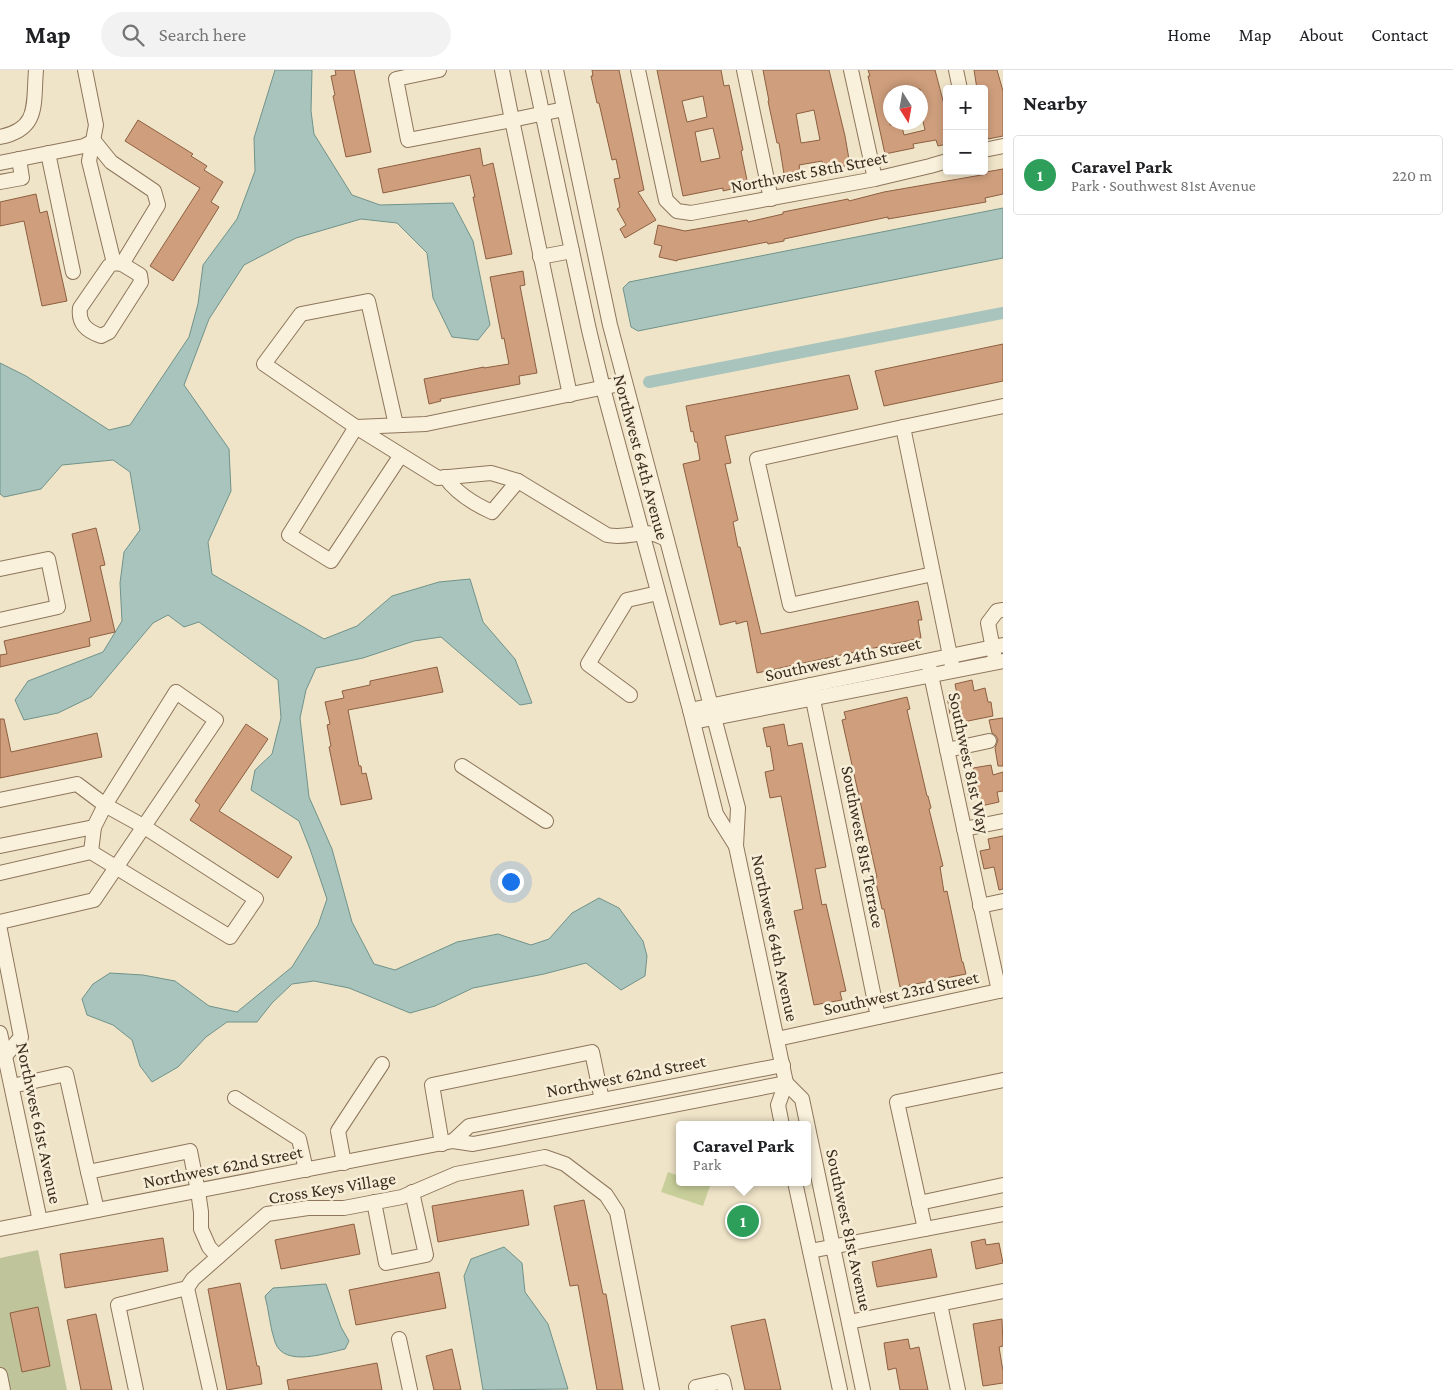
<!DOCTYPE html>
<meta charset="utf-8">
<style>
:root{--surface:#fff;--page:#f2f2f2;--text:#202124;--muted:#757577;--line:#e0e0e0;--accent:#9e2a2b}
body{margin:0;font-family:"Crimson Pro",serif;background:var(--page);color:var(--text)}
.controls{position:absolute;right:15px;top:15px;display:grid;overflow:hidden;border-radius:5px;box-shadow:0 2px 8px #0003}
.controls button{width:45px;height:45px;display:grid;place-items:center;padding:0;border:0;border-bottom:1px solid var(--line);background:var(--surface);color:var(--text);font:25px sans-serif}
.compass{position:absolute;left:883px;top:15px;width:45px;height:45px;border-radius:50%;background:var(--surface);box-shadow:0 2px 8px #0003;rotate:169deg}
.you{position:absolute;left:510px;top:811px;width:18px;height:18px;margin:-12px;border:4px solid #fff;border-radius:50%;background:#1a73e8;box-shadow:0 0 0 8px #1a73e833}
.badge{display:grid;place-items:center;width:32px;height:32px;border-radius:50%;background:var(--accent);color:#fff;font-size:16px;font-weight:700}
.pin{position:absolute;translate:-50% -50%;border:2px solid #fff;box-shadow:0 1px 5px #0006}
.popup{position:absolute;left:676px;top:1051px;width:135px;height:65px;box-sizing:border-box;display:grid;place-content:center;border-radius:5px;background:var(--surface);filter:drop-shadow(0 1px 4px #0005);font-size:16px;white-space:nowrap;color:var(--muted)}
.popup b{font-size:19px;color:var(--text)}
.popup::after{content:'';position:absolute;left:50%;top:100%;margin-left:-10px;border:10px solid transparent;border-top-color:var(--surface)}
.list{margin:0;padding:0;list-style:none}
h2{display:flex;justify-content:space-between;align-items:center;height:65px;margin:0;padding:0 20px;font-size:21px}
h2 small{font-size:16px;font-weight:400;color:var(--muted)}
.list li{display:grid;grid-template-columns:32px 1fr auto;gap:15px;align-items:center;box-sizing:border-box;height:80px;margin:0 10px 10px;padding:0 10px;border:1px solid var(--line);border-radius:5px}
.list b{display:block;font-size:19px;white-space:nowrap}
.list p{margin:0;font-size:16px;white-space:nowrap;color:var(--muted)}
.list em{font-size:16px;font-style:normal;color:var(--muted)}
.icon{flex:none;width:28px;height:28px;fill:none;stroke:currentColor;stroke-width:2;stroke-linecap:round;stroke-linejoin:round}
.map{position:relative;flex:none;width:1003px;height:1320px;overflow:hidden}
header{display:flex;align-items:center;gap:30px;box-sizing:border-box;height:70px;padding:0 25px;background:var(--surface);border-bottom:1px solid var(--line)}
header strong{font-size:24px}
nav{display:flex;gap:28px;margin-inline-start:auto;font-size:18px}
.search{width:350px;height:45px;background:var(--page);display:flex;align-items:center;gap:12px;box-sizing:border-box;padding:0 18px;border-radius:28px;color:var(--muted);font-size:19px}
main{display:flex}
aside{flex:1;background:var(--surface)}
.map>svg:first-child{display:block}
.green{fill:#c9cf9b}
.cemetery{fill:#bfc49a}
.water{fill:#a9c4bc;stroke:#6f938a}
.lines{fill:none;stroke-linecap:round;stroke-linejoin:round}
.canal{stroke:#a9c4bc;stroke-width:12}
.building{fill:#cf9f7d;stroke:#8d5f41;fill-rule:evenodd}
.minor-casing{stroke:#8d765c;stroke-width:16}
.minor{stroke:#faf1dc;stroke-width:14}
.labels{text-anchor:middle;dominant-baseline:central;stroke-width:5;stroke-linejoin:round;paint-order:stroke}
.street-label{font-size:18px;fill:#3d2e20;stroke:#f7eed8}
</style>
<header>
<strong>Map</strong>
<div class="search"><svg class="icon" aria-label="search" viewBox="0 0 24 24"><circle cx="10" cy="10" r="6"/><path d="M15 15l6 6"/></svg>Search here</div>
<nav><a>Home</a><a>Map</a><a>About</a><a>Contact</a></nav>
</header>
<main>
<div class="map">
<svg width="1003" height="1320" viewBox="0 0 1003 1320">
<rect width="100%" height="100%" fill="#f0e4c8"/>
<polygon class="green" points="668,1102 679,1106 679,1112 698,1112 710,1116 703,1136 661,1122"/>
<polygon class="cemetery" points="38,1180 67,1320 0,1320 0,1188"/>
<g class="water">
<polygon points="275,0 312,0 311,41 314,64 352,125 380,135 453,133 473,171 490,255 478,270 452,267 433,228 427,183 397,153 361,149 296,168 244,195 209,249 184,315 229,379 231,421 208,472 212,504 324,569 357,556 392,526 439,512 470,509 483,552 515,589 532,633 520,635 441,567 414,571 363,588 316,598 306,620 300,648 309,727 332,779 352,852 374,894 395,900 457,872 498,864 531,875 549,869 572,843 599,828 619,838 643,871 647,886 645,906 621,920 586,893 544,904 473,918 435,936 410,943 349,918 314,911 292,914 272,933 257,952 227,952 206,967 178,997 152,1012 140,996 132,970 113,955 87,945 82,929 93,914 110,903 143,905 175,911 209,936 237,942 292,897 318,855 327,829 310,779 299,751 251,720 255,700 272,684 281,648 278,610 199,552 184,557 168,545 153,553 91,627 58,643 24,650 15,630 28,611 103,582 122,551 120,513 124,482 140,460 130,402 113,390 62,395 41,419 4,427 0,424 0,293 26,306 109,360 130,355 189,267 198,234 203,195 237,149 255,101 254,68"/>
<polygon points="1003,138 1003,188 638,261 631,257 623,218 629,212"/>
<polygon points="504,1177 522,1193 525,1222 548,1254 568,1319 483,1320 464,1206 471,1189"/>
<path d="M 326,1214 L 341,1257 L 349,1271 L 345,1279 C 326,1283 284,1298 275,1272 C 270,1258 269,1241 265,1226 L 273,1218 Z"/>
</g>
<g class="lines">
<polyline class="canal" points="649,312 1003,243"/>
</g>
<g class="building">
<polygon points="335,0 354,0 371,82 346,87 333,26 335,25 331,6 336,5"/>
<polygon points="592,0 619,0 644,120 638,122 656,150 625,168 620,159 626,155 617,139 620,137 614,109 620,108 616,89 612,90 599,33 597,33 591,6 593,6"/>
<path d="M 657,0 L 721,0 L 724,16 L 729,15 L 743,80 L 741,81 L 748,115 L 723,121 L 723,118 L 683,126 ZM 703,26 L 707,47 L 687,52 L 682,31 ZM 713,58 L 720,88 L 701,92 L 695,62 Z"/>
<path d="M 763,0 L 829,0 L 845,66 L 850,95 L 823,100 L 822,91 L 799,95 L 800,101 L 784,104 L 779,73 L 777,73 L 768,31 L 769,31 ZM 814,40 L 820,70 L 801,73 L 796,44 Z"/>
<path d="M 868,0 L 935,0 L 946,42 L 944,43 L 947,56 L 947,74 L 938,76 L 936,70 L 913,74 L 914,78 L 885,84 L 868,6 L 870,6 ZM 913,17 L 914,20 L 920,19 L 920,39 L 925,60 L 904,65 L 901,53 L 890,55 L 890,21 Z"/>
<polygon points="974,0 997,0 1003,21 1003,66 988,69 984,49 984,19 977,19"/>
<polygon points="138,50 193,84 191,86 207,96 204,100 223,112 211,132 219,137 173,211 150,196 200,118 125,71"/>
<polygon points="480,78 483,96 493,93 512,184 486,189 473,127 475,127 470,105 383,123 378,99"/>
<polygon points="1003,99 1003,124 985,128 986,132 923,143 888,149 888,147 784,169 784,171 768,174 767,172 677,190 677,191 659,187 662,176 654,174 658,155 685,161 747,150 748,152 783,144 783,142 848,129 849,131 884,122 987,104 986,102"/>
<polygon points="36,124 40,143 47,141 67,231 42,236 24,151 0,156 0,132"/>
<polygon points="523,201 525,215 520,216 537,303 519,306 520,314 440,329 441,331 429,334 424,309 484,297 484,298 509,294 504,268 502,269 490,207"/>
<polygon points="1003,274 1003,311 884,336 875,301"/>
<polygon points="849,305 858,339 725,366 731,393 725,394 738,450 733,452 738,477 740,477 761,564 918,531 922,550 918,550 921,568 757,603 747,551 736,554 736,551 720,555 683,394 700,390 697,372 695,372 693,361 691,362 686,336"/>
<polygon points="96,458 105,495 100,496 115,562 89,568 90,576 0,597 0,585 7,584 4,571 91,551 72,464"/>
<polygon points="437,597 443,622 348,640 359,696 361,696 362,704 366,703 372,729 341,735 329,677 331,676 327,655 330,654 325,632 344,628 342,621 370,615 370,611"/>
<polygon points="972,610 974,621 985,618 988,632 991,632 993,646 963,652 961,642 950,644 947,626 957,624 955,614"/>
<polygon points="907,627 910,639 907,640 927,726 928,726 931,738 929,739 943,796 940,797 944,822 947,821 962,892 963,892 966,904 900,917 884,839 882,839 875,808 877,807 842,650 846,649 844,642"/>
<polygon points="1003,648 1003,696 998,696 995,678 998,670 996,666 992,663 989,650"/>
<polygon points="0,649 4,649 11,682 97,663 102,687 0,708"/>
<polygon points="246,654 268,669 219,741 292,787 278,808 190,750 200,735 195,731"/>
<polygon points="784,654 788,676 802,673 826,797 815,799 822,835 826,834 846,921 840,922 842,930 814,935 794,841 803,839 781,726 770,728 765,702 774,700 770,676 767,677 763,658"/>
<polygon points="991,695 993,705 1003,702 1003,721 997,722 999,732 981,736 979,726 969,728 965,710 975,708 973,698"/>
<polygon points="1003,766 1003,819 999,820 994,797 984,799 980,781 990,779 988,769"/>
<polygon points="523,1120 529,1155 438,1172 432,1136"/>
<polygon points="584,1130 603,1224 606,1224 623,1320 597,1320 578,1215 570,1216 554,1136"/>
<polygon points="354,1154 360,1184 281,1199 275,1170"/>
<polygon points="163,1168 168,1201 65,1218 60,1184"/>
<polygon points="985,1169 986,1175 999,1173 1003,1193 976,1199 971,1172"/>
<polygon points="931,1179 937,1207 877,1217 872,1192"/>
<polygon points="439,1202 446,1238 356,1255 349,1220"/>
<polygon points="240,1213 257,1296 259,1296 262,1314 227,1320 208,1219"/>
<polygon points="38,1237 50,1296 22,1302 10,1243"/>
<polygon points="96,1244 112,1320 81,1320 67,1250"/>
<polygon points="765,1249 781,1320 745,1320 731,1256"/>
<polygon points="1002,1249 1003,1276 999,1277 1003,1301 1003,1313 983,1316 973,1254"/>
<polygon points="908,1269 910,1279 919,1277 928,1320 900,1320 896,1298 888,1300 884,1273"/>
<polygon points="452,1279 461,1320 434,1320 426,1286"/>
<polygon points="377,1293 382,1320 289,1320 287,1310"/>
</g>
<g class="lines">
<defs>
<g id="minor">
<polyline points="85,0 96,55 89,91 114,193"/>
<polyline points="439,0 396,9 408,70 512,50 570,325"/>
<polyline points="502,0 512,50 564,39"/>
<polyline points="533,0 589,260 603,318 690,640 716,744 736,776"/>
<polyline points="556,0 610,255 738,738 736,776 786,1013 778,1035 782,1055"/>
<polyline points="638,0 666,130 677,141 691,143 875,109 930,96 947,91"/>
<polyline points="744,0 771,129"/>
<polyline points="851,0 875,109"/>
<polyline points="956,0 960,19"/>
<path d="M 0,67 C 40,59 33,34 36,0"/>
<path d="M 94,71 L 111,92 L 154,121 L 158,135 L 122,194 L 140,205 L 141,212 L 109,262 L 101,266 C 87,261 78,254 80,238 L 109,196 L 114,193 L 122,194"/>
<polyline points="984,80 1003,76"/>
<polyline points="48,83 73,202"/>
<polyline points="0,93 84,76 94,71"/>
<polyline points="0,112 22,108 19,89"/>
<polyline points="540,187 572,181"/>
<polyline points="396,355 368,231 301,244 264,294 356,357 426,354 625,313"/>
<polyline points="903,357 757,389 790,535 933,504"/>
<path d="M 401,385 L 331,491 L 289,465 L 356,357 L 438,408 L 491,403 L 518,411 L 607,465 C 632,470 644,455 667,470"/>
<path d="M 445,407 C 457,424 474,434 492,442 L 518,411"/>
<polyline points="0,499 48,489 58,537 0,550"/>
<polyline points="994,584 988,553 997,541 1003,540"/>
<polyline points="928,591 999,921"/>
<polyline points="953,600 903,357 1003,336"/>
<polyline points="810,615 878,947"/>
<polyline points="630,625 588,594 627,530 658,523"/>
<polyline points="690,640 1003,575"/>
<polyline points="693,652 1003,591"/>
<polyline points="947,680 989,671"/>
<polyline points="462,696 546,751"/>
<polyline points="0,730 77,714 105,735 143,756 256,829 230,867 91,782 0,803"/>
<polyline points="964,759 1003,751"/>
<polyline points="0,776 94,757 91,782"/>
<polyline points="980,836 1003,831"/>
<polyline points="0,852 94,830 216,650 176,622 105,735 94,757"/>
<polyline points="0,860 21,967 5,986"/>
<polyline points="0,963 40,1151"/>
<polyline points="777,969 1003,920"/>
<polyline points="786,1013 802,1029 863,1320"/>
<polyline points="12,1016 66,1004 88,1102 190,1081 198,1121 201,1142 201,1159 209,1177 218,1187"/>
<polyline points="235,1028 299,1069 306,1100"/>
<polyline points="453,1071 469,1056 783,995"/>
<polyline points="442,1074 432,1015 592,982 602,1030"/>
<polyline points="344,1093 338,1061 382,994"/>
<polyline points="88,1102 97,1140"/>
<polyline points="795,1112 840,1320"/>
<polyline points="374,1132 386,1193 426,1185 412,1122"/>
<polyline points="919,1133 1003,1115"/>
<polyline points="0,1159 453,1071 473,1074 786,1013"/>
<polyline points="925,1159 897,1032 1003,1010"/>
<polyline points="810,1181 1003,1144"/>
<polyline points="940,1234 958,1320"/>
<polyline points="849,1252 1003,1221"/>
<polyline points="399,1269 410,1320"/>
<polyline points="0,1305 3,1320"/>
<polyline points="136,1320 118,1235 187,1218"/>
<polyline points="210,1320 187,1218 193,1209 267,1144 308,1138 344,1138 402,1127 456,1104 545,1087 565,1094 606,1125 617,1142 652,1320"/>
<polyline points="697,1320 696,1317 723,1311 725,1320"/>
</g>
</defs>
<use href="#minor" class="minor-casing"/>
<use href="#minor" class="minor"/>
</g>
<g class="labels">
<g class="street-label">
<text transform="translate(809 102) rotate(-11)">Northwest 58th Street</text>
<text transform="translate(641 387) rotate(75)">Northwest 64th Avenue</text>
<text transform="translate(843 589) rotate(-12)">Southwest 24th Street</text>
<text transform="translate(969 693) rotate(78)">Southwest 81st Way</text>
<text transform="translate(863 777) rotate(79)">Southwest 81st Terrace</text>
<text transform="translate(775 868) rotate(78)">Northwest 64th Avenue</text>
<text transform="translate(901 923) rotate(-12)">Southwest 23rd Street</text>
<text transform="translate(626 1006) rotate(-11)">Northwest 62nd Street</text>
<text transform="translate(39 1053) rotate(78)">Northwest 61st Avenue</text>
<text transform="translate(223 1097) rotate(-11)">Northwest 62nd Street</text>
<text transform="translate(332 1118) rotate(-9)">Cross Keys Village</text>
<text transform="translate(849 1160) rotate(78)">Southwest 81st Avenue</text>
</g>
</g>
</svg>
<div class="controls">
<button>+</button>
<button>−</button>
</div>
<svg class="compass" viewBox="-18 -18 36 36"><path d="M0-13l5 13h-10z" fill="#e53935"/><path d="M0 13l5-13h-10z" fill="#757577"/></svg>
<div class="you"></div>
<div class="pin badge" style="left:743px;top:1151px;background:#2e9e5b">1</div>
<div class="popup"><b>Caravel Park</b>Park</div>
</div>
<aside>
<h2>Nearby<small></small></h2>
<ul class="list">
<li><span class="badge" style="background:#2e9e5b">1</span><div><b>Caravel Park</b><p>Park · Southwest 81st Avenue</p></div><em>220 m</em></li>
</ul>
</aside>
</main>
